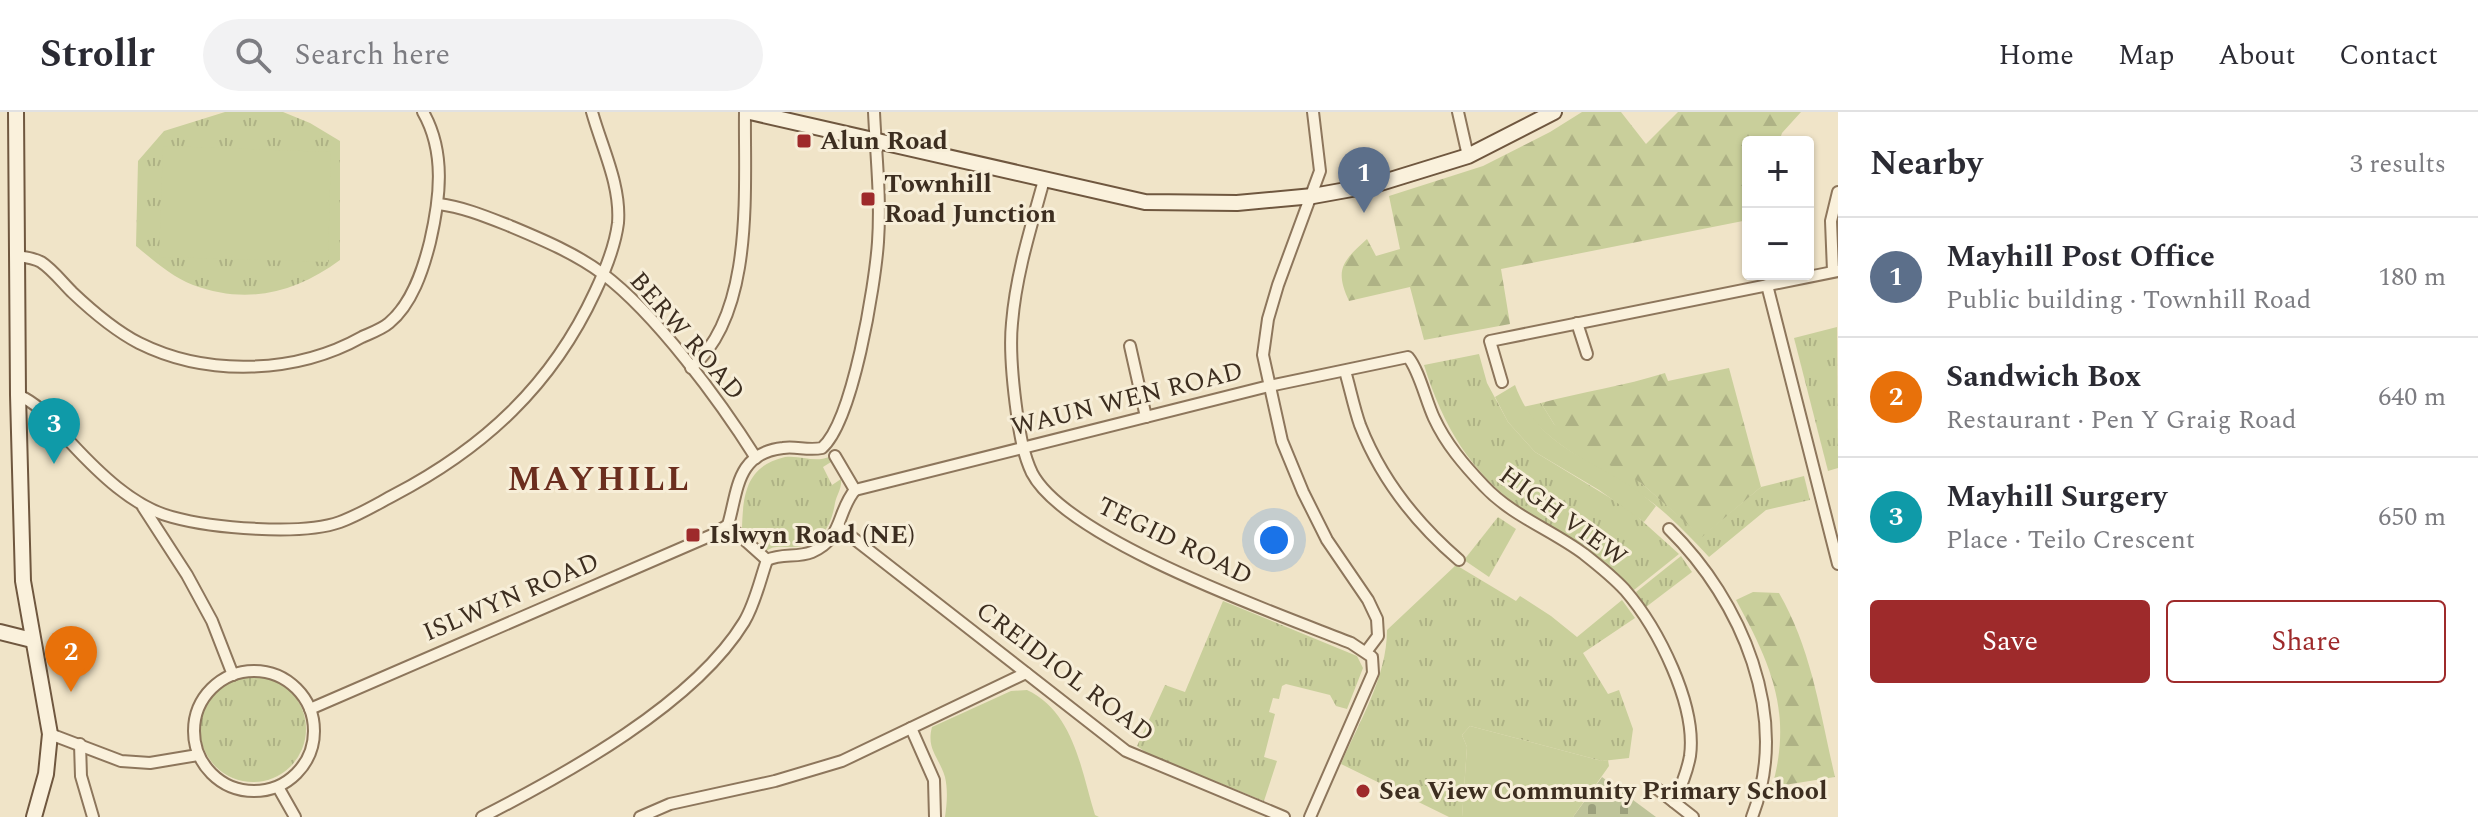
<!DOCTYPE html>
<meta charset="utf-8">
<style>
:root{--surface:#fff;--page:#f2f2f3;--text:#2b2b33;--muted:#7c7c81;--line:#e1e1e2;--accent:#9e2a2b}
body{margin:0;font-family:Spectral,serif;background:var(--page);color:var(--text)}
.controls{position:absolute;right:24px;top:24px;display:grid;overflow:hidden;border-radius:8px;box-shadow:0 2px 6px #0004}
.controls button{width:72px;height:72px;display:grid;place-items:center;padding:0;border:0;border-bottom:2px solid var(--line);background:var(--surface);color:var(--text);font:40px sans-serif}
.you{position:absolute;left:1274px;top:428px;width:28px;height:28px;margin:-20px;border:6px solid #fff;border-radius:50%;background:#1a73e8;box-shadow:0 0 0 12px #1a73e833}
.badge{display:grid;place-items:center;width:52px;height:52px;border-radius:50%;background:var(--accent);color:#fff;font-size:26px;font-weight:700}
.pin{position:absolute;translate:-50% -66px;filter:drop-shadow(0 2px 4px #0008)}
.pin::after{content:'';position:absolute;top:42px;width:28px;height:24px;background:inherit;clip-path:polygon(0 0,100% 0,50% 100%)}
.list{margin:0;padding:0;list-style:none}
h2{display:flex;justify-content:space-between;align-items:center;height:104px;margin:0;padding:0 32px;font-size:34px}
h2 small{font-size:26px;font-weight:400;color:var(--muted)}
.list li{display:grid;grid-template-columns:52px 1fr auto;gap:24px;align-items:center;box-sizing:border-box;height:120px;padding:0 32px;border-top:2px solid var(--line)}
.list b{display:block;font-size:30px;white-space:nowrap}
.list p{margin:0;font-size:26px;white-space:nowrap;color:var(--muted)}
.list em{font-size:26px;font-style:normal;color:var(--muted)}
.actions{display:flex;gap:16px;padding:24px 32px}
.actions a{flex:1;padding:18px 0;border:2px solid var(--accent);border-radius:8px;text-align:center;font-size:28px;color:var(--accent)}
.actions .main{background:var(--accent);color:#fff}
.icon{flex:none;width:44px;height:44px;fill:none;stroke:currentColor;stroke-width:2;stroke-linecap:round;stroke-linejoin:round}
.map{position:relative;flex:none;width:1838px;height:705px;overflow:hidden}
header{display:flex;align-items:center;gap:48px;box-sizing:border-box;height:112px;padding:0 40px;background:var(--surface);border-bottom:2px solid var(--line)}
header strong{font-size:38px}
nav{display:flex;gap:44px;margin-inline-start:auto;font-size:28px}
.search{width:560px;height:72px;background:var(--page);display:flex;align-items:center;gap:20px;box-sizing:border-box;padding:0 28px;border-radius:44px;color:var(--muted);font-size:30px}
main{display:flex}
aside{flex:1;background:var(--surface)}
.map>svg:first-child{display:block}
.grass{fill:url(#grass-tufts)}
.forest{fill:url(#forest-firs)}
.cemetery{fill:url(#cemetery-stones)}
.green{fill:#c9cf9b}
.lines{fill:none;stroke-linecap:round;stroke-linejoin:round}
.street-casing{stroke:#8d765c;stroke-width:14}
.secondary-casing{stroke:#6f573f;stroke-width:18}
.street{stroke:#faf1dc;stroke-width:10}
.secondary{stroke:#faf1dc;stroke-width:14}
.poi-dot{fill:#9e2a2b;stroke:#f7eed8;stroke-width:3}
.labels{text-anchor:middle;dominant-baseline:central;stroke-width:6;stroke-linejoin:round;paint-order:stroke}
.poi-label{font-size:26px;font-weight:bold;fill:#3d2e20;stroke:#f7eed8;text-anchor:start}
.street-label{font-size:26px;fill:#3d2e20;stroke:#f7eed8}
.district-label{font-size:34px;font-weight:bold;letter-spacing:2px;fill:#6b2e1e;stroke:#f7eed8}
</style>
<header>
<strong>Strollr</strong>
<div class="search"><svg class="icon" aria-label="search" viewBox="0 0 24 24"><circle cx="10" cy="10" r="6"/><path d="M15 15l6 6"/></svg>Search here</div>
<nav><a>Home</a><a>Map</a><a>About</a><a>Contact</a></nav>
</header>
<main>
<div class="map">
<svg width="1838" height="705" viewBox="0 0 1838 705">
<defs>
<pattern id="grass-tufts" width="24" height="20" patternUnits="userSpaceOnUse" patternTransform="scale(2)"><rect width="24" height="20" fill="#c9cf9b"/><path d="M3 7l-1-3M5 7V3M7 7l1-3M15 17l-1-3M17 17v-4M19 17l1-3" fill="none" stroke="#aeb285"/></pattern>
<pattern id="forest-firs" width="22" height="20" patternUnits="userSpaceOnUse" patternTransform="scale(2)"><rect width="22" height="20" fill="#c9cf9b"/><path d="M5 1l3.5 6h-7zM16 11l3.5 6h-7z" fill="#aeb285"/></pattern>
<pattern id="cemetery-stones" width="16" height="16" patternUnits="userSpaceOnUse" patternTransform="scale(2)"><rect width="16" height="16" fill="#bfc49a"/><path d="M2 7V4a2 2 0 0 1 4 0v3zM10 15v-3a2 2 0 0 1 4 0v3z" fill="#9ca07d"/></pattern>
</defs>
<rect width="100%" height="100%" fill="#f0e4c8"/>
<g class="grass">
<path d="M 225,0 L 283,0 L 310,11 L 340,29 L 340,148 C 295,181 247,193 193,173 C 172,165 153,148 136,134 L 138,49 L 164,19 Z"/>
<polygon points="1837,215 1838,356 1828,359 1794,226"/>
<path d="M 1479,242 L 1487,271 L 1508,310 L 1535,340 L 1630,398 L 1679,442 L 1634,478 C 1612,457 1592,439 1566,423 C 1552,415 1537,408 1523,398 C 1470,360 1443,314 1424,253 Z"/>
<path d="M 1541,291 L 1554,312 L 1641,371 L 1702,424 L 1761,375 L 1804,364 L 1810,388 L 1766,398 L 1709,445 C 1690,425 1669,402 1646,386 C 1605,358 1552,337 1523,295 Z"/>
<path d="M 785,345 C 801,343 814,351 829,345 L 831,350 L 823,355 L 832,373 L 841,367 C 842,377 837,382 835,391 C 831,416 819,436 790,435 C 781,435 774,433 766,439 L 762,435 L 768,427 L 754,416 L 748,423 L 742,417 C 743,382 746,354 785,345 Z"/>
<polygon points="1498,405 1516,417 1489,465 1464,448"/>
<polygon points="1681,444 1692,460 1646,495 1636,480"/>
<path d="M 1456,453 L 1516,489 L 1520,484 L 1551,504 L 1577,525 L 1622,488 L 1635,506 L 1583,541 L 1608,582 L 1619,578 L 1633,617 L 1629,646 L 1602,649 L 1470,614 L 1462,623 L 1467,635 L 1462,705 L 1449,705 L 1341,652 C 1359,610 1387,565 1387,518 Z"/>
<polygon points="1223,489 1357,544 1363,556 1347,597 1336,594 1330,583 1286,572 1282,574 1279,587 1273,586 1269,600 1275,602 1264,645 1277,649 1264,689 1148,642 1137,634 1165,573 1185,580"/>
<circle cx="253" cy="617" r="53"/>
</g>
<g class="forest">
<path d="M 1582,0 L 1621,0 L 1646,32 L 1678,0 L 1801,0 L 1782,21 L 1779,30 L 1748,30 L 1748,108 L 1501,157 L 1510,212 L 1424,228 L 1410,175 L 1349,189 C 1334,157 1343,149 1367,127 L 1376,144 L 1400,137 L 1389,84 L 1483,54 L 1550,20 Z"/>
<path d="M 1729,256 L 1761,375 L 1702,425 L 1641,371 L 1576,334 L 1554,312 L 1541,291 C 1582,280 1624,274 1665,261 L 1668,269 Z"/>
<path d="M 1753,480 L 1779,481 C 1812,538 1820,601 1835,665 L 1772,675 C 1793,601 1771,552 1736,488 Z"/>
</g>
<polygon class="cemetery" points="1602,665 1656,705 1573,705"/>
<g class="green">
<polygon points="163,34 331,40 328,150 159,145"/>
<path d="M 1515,273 C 1541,344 1606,348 1656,394 L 1644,410 L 1599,378 L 1535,340 L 1508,310 L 1495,285 Z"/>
<path d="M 1027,578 C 1074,600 1081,658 1095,703 L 1099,705 L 945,705 C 947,692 948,678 945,665 C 939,645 926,637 932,615 L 1011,579 Z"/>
<polygon points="1470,614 1602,649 1608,648 1609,654 1573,705 1462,705 1467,635 1462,623"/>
</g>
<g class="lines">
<defs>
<g id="street">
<polyline points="1313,0 1320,59 1278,173 1268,207 1263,243 1282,329 1303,380 1327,428 1368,488 1377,507 1378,524 1366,540"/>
<polyline points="1458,0 1468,44"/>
<path d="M 1044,68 C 1031,115 1016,162 1012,211 C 1009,240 1013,273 1017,302 C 1020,322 1023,342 1032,361 C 1067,428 1278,502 1351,531 L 1372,545 L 1373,561 L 1310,705"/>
<path d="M 439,92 C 463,95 487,105 510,114 C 541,127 575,141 603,162 C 656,202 720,289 756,346"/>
<path d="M 17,144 C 25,145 34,146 41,150 C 52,157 62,170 72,180 C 92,199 114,218 139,231 C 207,265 296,262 362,225 C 371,221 382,217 389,211 C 412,192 423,158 430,130 C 440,87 446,40 423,0"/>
<polyline points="1833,159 1831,109 1838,80"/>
<polyline points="1767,173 1838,452"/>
<polyline points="1577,211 1587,242"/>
<polyline points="1130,234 1146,305"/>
<path d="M 691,256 C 755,201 744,77 745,0"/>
<path d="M 1345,259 C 1350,276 1354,296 1360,313 C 1381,367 1416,411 1459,448"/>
<polyline points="1502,270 1490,229 1838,159"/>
<path d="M 18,283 C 43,294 52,311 71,331 C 98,360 133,395 172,405 C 212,416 301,424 340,410 C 359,403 377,392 394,383 C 484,336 552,273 595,180 C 605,159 615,135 618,111 C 621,73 602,36 592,0"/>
<path d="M 855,378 L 1269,274 L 1408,245 C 1419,258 1426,289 1434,306 C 1446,332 1464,353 1484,374 C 1512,404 1552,418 1584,442 C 1598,453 1613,465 1625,478 C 1658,516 1697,593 1690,644 C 1687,661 1681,675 1674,690"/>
<polyline points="143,395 187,463 212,509 233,563"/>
<path d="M 728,413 C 738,379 736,341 783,336 C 796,334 808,339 822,336 C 853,309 875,173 878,130 C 881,86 876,43 874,0"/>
<polyline points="728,413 767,448"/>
<polyline points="839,415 1126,639 1284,705"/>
<path d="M 1669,417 C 1742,489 1791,604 1752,705"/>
<path d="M 767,448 C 782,441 797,446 812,440 C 843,427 837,399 855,378 L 835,344"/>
<circle cx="254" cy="619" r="60"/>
<polyline points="310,597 712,423 728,413"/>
<polyline points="911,616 934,668 935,705"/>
<polyline points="50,622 121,649 150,651 198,643"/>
<polyline points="80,632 81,664 93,705"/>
<polyline points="278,675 295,705"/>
<polyline points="1656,676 1693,705"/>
<path d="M 482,705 C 566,662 694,592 744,510 C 755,492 760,468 767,448"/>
<polyline points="640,705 670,692 775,669 842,649 1026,561"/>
</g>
<g id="secondary">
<polyline points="16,0 18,283 23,469 50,622 46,662 34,705"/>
<polyline points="750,0 1145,90 1237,91 1313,84 1374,73 1468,44 1554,0"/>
<polyline points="0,520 32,528"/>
</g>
</defs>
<use href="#street" class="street-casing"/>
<use href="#secondary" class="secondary-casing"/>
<use href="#street" class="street"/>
<use href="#secondary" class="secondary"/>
</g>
<g class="poi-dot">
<rect x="796" y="21" width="16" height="16" rx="4"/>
<rect x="860" y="79" width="16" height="16" rx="4"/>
<rect x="685" y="415" width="16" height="16" rx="4"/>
<circle cx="1363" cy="679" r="8"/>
</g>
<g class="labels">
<g class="poi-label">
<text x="820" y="29">Alun Road</text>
<text x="884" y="72">Townhill<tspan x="884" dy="30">Road Junction</tspan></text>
<text x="709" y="423">Islwyn Road (NE)</text>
<text x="1379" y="679">Sea View Community Primary School</text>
</g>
<g class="street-label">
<text transform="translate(687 224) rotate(49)">BERW ROAD</text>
<text transform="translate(1127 287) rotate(-14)">WAUN WEN ROAD</text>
<text transform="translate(1563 404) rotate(36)">HIGH VIEW</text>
<text transform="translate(1175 429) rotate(26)">TEGID ROAD</text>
<text transform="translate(511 485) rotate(-23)">ISLWYN ROAD</text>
<text transform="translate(1065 560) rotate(37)">CREIDIOL ROAD</text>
</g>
<g class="district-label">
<text x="599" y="368">MAYHILL</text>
</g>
</g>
</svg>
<div class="controls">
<button>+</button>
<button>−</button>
</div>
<div class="you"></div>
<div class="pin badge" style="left:1364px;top:101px;background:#5c6f8a">1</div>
<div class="pin badge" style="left:71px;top:580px;background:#e8710a">2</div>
<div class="pin badge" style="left:54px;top:352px;background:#0f9aa8">3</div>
</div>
<aside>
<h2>Nearby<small>3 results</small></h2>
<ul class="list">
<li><span class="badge" style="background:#5c6f8a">1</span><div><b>Mayhill Post Office</b><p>Public building · Townhill Road</p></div><em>180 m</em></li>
<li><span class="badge" style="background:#e8710a">2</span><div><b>Sandwich Box</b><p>Restaurant · Pen Y Graig Road</p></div><em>640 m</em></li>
<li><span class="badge" style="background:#0f9aa8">3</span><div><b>Mayhill Surgery</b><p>Place · Teilo Crescent</p></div><em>650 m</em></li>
</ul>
<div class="actions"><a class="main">Save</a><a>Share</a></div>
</aside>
</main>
